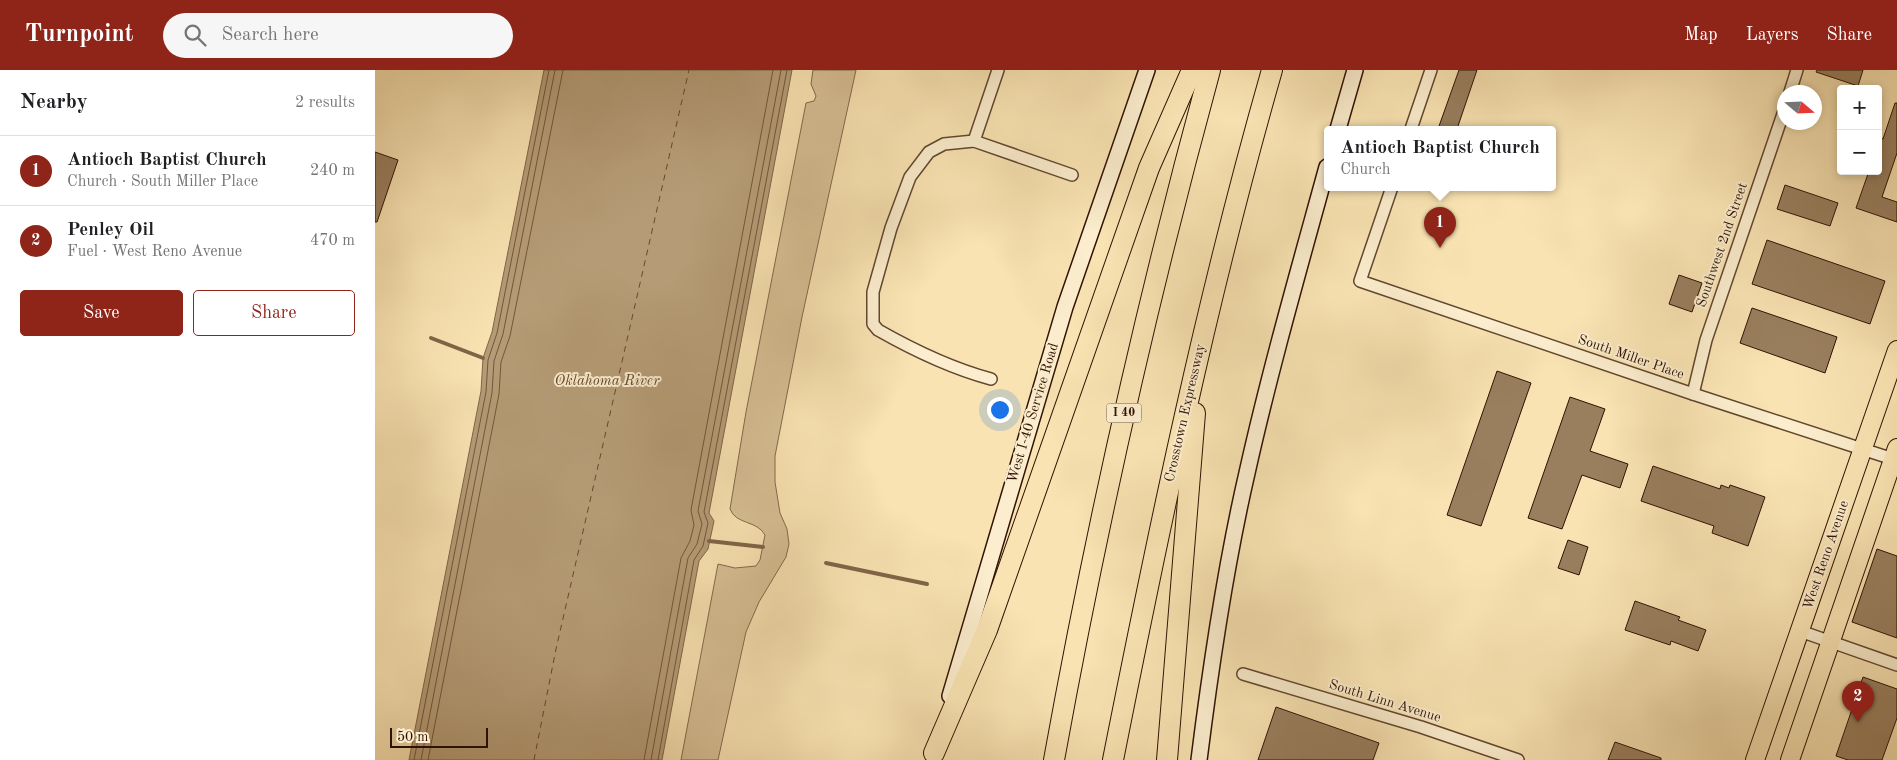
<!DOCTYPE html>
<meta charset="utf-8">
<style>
:root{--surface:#fff;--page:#f6f6f6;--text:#202124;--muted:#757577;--line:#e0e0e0;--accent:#8f2418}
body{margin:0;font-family:"Old Standard TT",serif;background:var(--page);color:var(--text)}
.controls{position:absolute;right:15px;top:15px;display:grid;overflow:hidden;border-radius:5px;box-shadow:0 2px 8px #0003}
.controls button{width:45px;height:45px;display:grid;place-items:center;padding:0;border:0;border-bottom:1px solid var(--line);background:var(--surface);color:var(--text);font:25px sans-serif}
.compass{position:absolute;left:1402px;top:15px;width:45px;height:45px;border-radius:50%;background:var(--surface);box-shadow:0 2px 8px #0003;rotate:109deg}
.scale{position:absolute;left:15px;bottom:12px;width:98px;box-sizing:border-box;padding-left:5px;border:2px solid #301203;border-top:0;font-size:14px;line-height:18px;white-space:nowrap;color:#301203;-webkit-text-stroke:4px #fbedcd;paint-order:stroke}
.you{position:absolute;left:624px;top:339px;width:18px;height:18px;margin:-12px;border:4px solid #fff;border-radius:50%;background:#1a73e8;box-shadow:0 0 0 8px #1a73e833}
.badge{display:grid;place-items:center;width:32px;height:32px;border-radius:50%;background:var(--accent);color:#fff;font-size:16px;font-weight:700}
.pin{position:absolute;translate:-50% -41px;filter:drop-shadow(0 1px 2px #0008)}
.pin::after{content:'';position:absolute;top:26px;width:18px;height:15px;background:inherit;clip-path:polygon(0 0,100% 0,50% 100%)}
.popup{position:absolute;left:949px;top:56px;width:232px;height:65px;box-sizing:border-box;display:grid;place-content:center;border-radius:5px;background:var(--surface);filter:drop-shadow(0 1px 4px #0005);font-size:16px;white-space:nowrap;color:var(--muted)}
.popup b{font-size:19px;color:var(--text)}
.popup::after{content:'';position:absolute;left:50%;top:100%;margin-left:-10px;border:10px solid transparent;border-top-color:var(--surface)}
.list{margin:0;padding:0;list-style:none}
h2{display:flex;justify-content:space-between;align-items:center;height:65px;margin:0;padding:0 20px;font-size:21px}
h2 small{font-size:16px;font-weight:400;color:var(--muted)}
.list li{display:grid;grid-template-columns:32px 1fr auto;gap:15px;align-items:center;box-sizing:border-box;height:70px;padding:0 20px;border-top:1px solid var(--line)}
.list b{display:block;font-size:19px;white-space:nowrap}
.list p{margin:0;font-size:16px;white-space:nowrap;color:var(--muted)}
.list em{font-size:16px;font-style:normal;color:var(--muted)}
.actions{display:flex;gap:10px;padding:15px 20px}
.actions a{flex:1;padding:11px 0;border:1px solid var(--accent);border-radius:5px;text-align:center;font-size:18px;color:var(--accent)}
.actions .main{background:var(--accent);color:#fff}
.icon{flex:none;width:28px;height:28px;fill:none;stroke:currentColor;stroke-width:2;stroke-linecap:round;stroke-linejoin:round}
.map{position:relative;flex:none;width:1522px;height:690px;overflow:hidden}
header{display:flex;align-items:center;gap:30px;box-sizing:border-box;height:70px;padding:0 25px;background:var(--accent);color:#fff}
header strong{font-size:24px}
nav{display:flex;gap:28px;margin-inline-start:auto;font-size:18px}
.search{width:350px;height:45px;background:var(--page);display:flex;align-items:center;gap:12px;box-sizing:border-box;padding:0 18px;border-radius:28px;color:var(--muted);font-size:19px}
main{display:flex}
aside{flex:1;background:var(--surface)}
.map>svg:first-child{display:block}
.green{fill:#d7bf94;stroke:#84684c}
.water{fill:#b59c76;stroke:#806548}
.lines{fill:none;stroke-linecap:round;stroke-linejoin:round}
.shore{stroke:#72573c;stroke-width:1}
.stream{stroke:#806548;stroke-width:4}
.ferry{stroke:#654931;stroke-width:1;stroke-dasharray:6 5;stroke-linecap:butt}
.building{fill:#997f5e;stroke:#301203}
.street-casing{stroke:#62462f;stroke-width:14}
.secondary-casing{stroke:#301203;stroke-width:18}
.primary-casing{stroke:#301203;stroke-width:20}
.highway-casing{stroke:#301203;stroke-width:22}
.street{stroke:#fbedcd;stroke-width:11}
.secondary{stroke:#fbedcd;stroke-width:15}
.primary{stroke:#f9e3b2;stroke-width:18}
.highway{stroke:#f9e3b2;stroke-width:20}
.labels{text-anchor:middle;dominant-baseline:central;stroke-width:4;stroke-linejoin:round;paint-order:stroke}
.shield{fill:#fbedcd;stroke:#6d5440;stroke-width:1}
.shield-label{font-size:12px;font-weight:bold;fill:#301203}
.street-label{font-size:14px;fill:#301203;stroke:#fbedcd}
.water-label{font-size:15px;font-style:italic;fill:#654931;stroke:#fbedcd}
</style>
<header>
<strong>Turnpoint</strong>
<div class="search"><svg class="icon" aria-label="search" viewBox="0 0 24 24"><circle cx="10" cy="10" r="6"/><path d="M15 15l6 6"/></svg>Search here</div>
<nav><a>Map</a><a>Layers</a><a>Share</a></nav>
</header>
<main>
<aside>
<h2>Nearby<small>2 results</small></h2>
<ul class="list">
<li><span class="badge">1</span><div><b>Antioch Baptist Church</b><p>Church · South Miller Place</p></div><em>240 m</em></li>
<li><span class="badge">2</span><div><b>Penley Oil</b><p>Fuel · West Reno Avenue</p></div><em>470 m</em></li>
</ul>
<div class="actions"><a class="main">Save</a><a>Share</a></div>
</aside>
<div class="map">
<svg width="1522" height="690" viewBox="0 0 1522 690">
<rect width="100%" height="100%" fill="#f9e3b2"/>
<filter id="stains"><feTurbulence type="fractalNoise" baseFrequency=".004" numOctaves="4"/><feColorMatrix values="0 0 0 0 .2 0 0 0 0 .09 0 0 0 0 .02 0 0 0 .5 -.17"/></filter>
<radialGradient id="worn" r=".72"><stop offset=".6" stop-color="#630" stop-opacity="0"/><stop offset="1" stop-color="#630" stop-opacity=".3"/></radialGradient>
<path class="green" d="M 438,0 L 481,0 L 427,247 L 400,386 L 400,412 L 405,443 L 412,459 L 414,474 L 411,487 L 384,532 L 371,562 L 343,690 L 306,690 L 343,494 L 360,498 L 381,496 L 385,490 L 390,465 C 382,450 361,455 355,439 L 371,342 L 431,33 L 439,31 L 441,26 L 436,14 Z"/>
<polygon class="water" points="169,0 417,0 334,443 339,451 333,479 324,491 287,690 34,690 106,321 108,288 117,262"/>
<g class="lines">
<g class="shore">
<polyline points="39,690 111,322 113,290 122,263 174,0"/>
<polyline points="46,690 117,323 119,291 128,264 180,0"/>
<polyline points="53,690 124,324 126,292 135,266 188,0"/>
<polyline points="269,690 306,488 315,471 319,455 316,440 398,0"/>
<polyline points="276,690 313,488 322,474 327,454 323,441 406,0"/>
<polyline points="283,690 319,490 328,476 333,453 329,442 412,0"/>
</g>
<g class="stream">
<polyline points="56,268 108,288"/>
<polyline points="334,471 388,477"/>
<polyline points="451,493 552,514"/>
</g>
<polyline class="ferry" points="159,690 181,579 314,0"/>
</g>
<g class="building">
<polygon points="1084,0 1102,0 1082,59 1063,59"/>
<polygon points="1442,0 1488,0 1483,16 1441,2"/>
<polygon points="1520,33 1522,33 1522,83 1507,127 1522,132 1522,152 1481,138 1494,101 1503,101 1503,75 1506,68 1508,69"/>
<polygon points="0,82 23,90 2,152 0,152"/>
<polygon points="1410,115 1463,133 1455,156 1402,139"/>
<polygon points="1392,170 1510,211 1495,254 1377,214"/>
<polygon points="1304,205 1327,213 1317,242 1294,234"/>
<polygon points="1377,238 1462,267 1450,303 1365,273"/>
<polygon points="1122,301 1156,313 1106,456 1072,445"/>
<polygon points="1195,327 1230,339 1215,381 1253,394 1245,418 1207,405 1187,459 1153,448"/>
<polygon points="1278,396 1345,419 1346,415 1354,418 1355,415 1390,427 1373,476 1337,463 1339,456 1266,431"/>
<polygon points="1193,470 1213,477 1204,505 1183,498"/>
<polygon points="1502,479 1522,486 1522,568 1477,552"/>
<polygon points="1260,531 1305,547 1303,550 1331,560 1323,581 1296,571 1295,575 1250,560"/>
<polygon points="1488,607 1522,619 1522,648 1507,690 1473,690 1461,686"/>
<polygon points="901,637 1004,673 998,690 883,690"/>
<polygon points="1240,672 1286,688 1286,690 1233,690"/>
</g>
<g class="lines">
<defs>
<g id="street">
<polyline points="1415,22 1422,0"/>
<polyline points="1036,59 1056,0"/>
<polyline points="599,71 623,0"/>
<polyline points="1017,117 985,211 1318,324 1518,389"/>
<path d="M 616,309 C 575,298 540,281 503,260 L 498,254 L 498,222 L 516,158 L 535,107 L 554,82 L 569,74 L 599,71 L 697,105"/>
<polyline points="1318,324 1331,270 1410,38"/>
<polyline points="1425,561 1522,595"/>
<polyline points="868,604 1046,657 1143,690"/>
</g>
<g id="secondary">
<polyline points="963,59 980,0"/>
<polyline points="575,626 690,237 772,0"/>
<path d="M 824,690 C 836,594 850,498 872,403 C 895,300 924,199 952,97"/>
</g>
<g id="primary">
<polyline points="1380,690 1522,280"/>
<polyline points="1415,690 1522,378"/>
</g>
<g id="highway">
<polyline points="559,683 612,560 774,98 817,0"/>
<path d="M 679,690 C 721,458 773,227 835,0"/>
<path d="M 738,690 C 784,458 832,227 897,0"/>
<polyline points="792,690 820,343"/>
</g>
</defs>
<use href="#street" class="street-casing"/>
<use href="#secondary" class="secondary-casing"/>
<use href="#primary" class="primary-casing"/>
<use href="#highway" class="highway-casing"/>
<use href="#street" class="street"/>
<use href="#secondary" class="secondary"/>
<use href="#primary" class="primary"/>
<use href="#highway" class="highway"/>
</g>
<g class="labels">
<rect class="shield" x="731.5" y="333.5" width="35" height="19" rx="4"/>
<g class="shield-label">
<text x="749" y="343">I 40</text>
</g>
<g class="street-label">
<text transform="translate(1347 175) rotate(-71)">Southwest 2nd Street</text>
<text transform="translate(1256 287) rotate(19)">South Miller Place</text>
<text transform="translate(658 343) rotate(-73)">West I-40 Service Road</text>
<text transform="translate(810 343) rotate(-77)">Crosstown Expressway</text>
<text transform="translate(1451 485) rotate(-71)">West Reno Avenue</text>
<text transform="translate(1010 631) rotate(17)">South Linn Avenue</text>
</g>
<g class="water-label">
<text x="232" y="311">Oklahoma River</text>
</g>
</g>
<rect width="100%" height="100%" filter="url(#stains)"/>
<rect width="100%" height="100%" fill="url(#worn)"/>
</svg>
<div class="controls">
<button>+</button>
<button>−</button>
</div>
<svg class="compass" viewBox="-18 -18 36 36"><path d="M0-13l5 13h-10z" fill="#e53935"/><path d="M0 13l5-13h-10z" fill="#757577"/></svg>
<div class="scale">50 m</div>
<div class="you"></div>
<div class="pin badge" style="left:1065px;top:178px">1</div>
<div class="popup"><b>Antioch Baptist Church</b>Church</div>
<div class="pin badge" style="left:1483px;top:652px">2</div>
</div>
</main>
